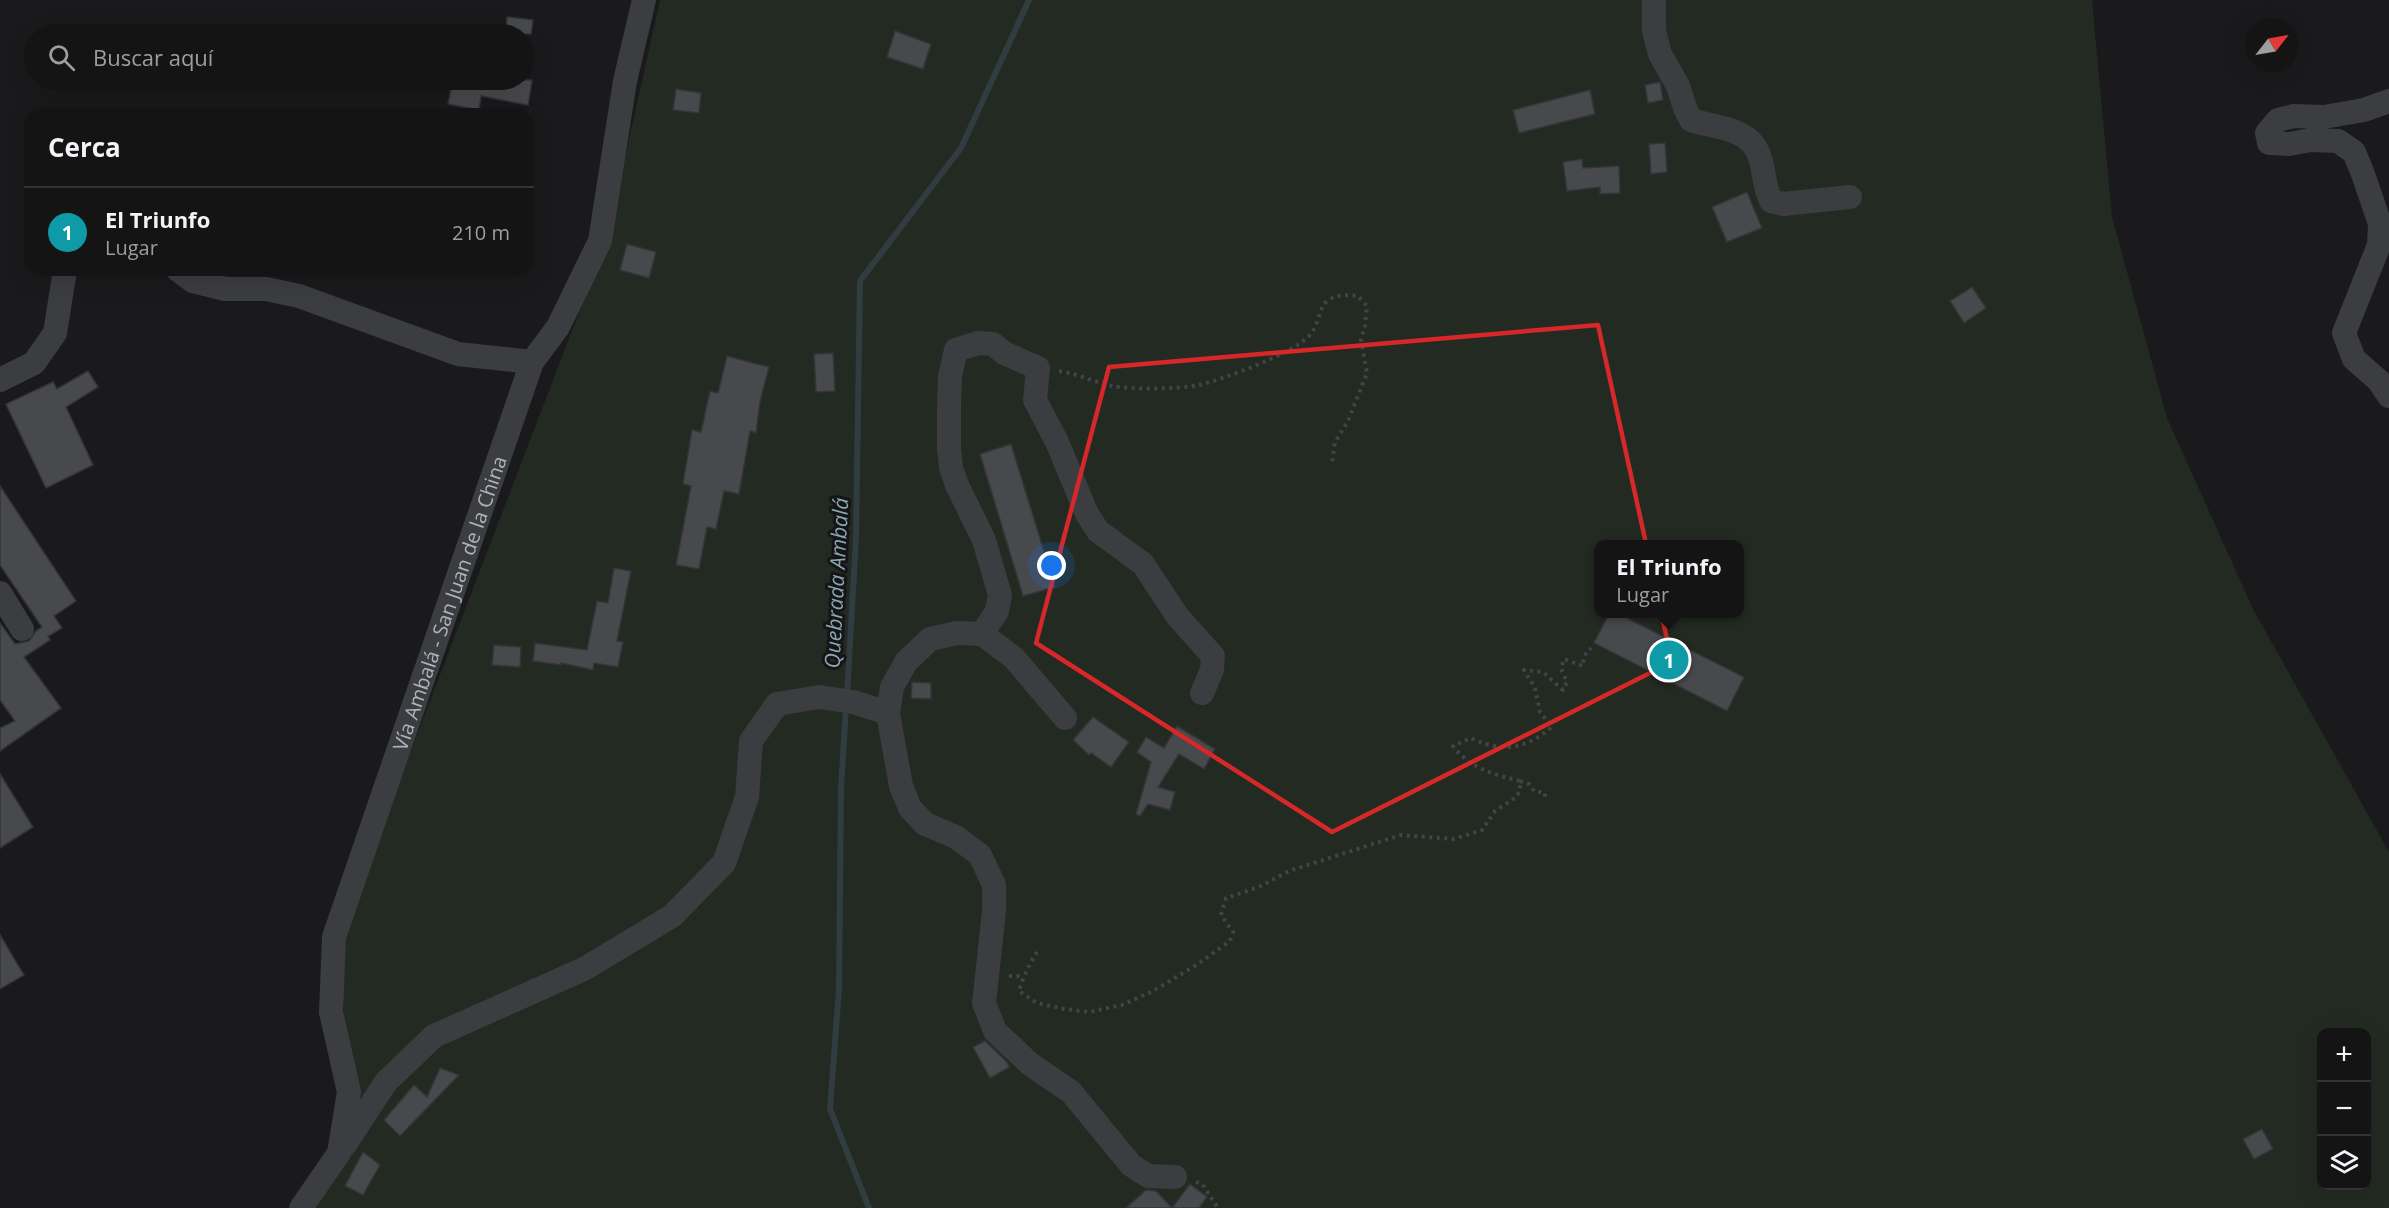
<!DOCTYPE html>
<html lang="es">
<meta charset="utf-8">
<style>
:root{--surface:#141415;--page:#212122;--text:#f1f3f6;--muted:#9d9ea0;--line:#333334;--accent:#b45309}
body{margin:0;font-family:"Open Sans",sans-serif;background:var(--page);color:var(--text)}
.controls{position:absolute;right:18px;bottom:18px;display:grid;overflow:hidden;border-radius:12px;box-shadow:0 6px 24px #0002}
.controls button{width:54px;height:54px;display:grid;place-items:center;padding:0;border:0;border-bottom:2px solid var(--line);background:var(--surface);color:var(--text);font:30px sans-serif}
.compass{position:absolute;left:2245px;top:18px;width:54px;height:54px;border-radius:50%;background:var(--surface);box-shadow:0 6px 24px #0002;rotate:59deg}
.you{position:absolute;left:1052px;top:566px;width:21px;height:21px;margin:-15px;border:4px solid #fff;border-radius:50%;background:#1a73e8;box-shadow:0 0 0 9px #1a73e833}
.badge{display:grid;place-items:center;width:39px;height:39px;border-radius:50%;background:var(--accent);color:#fff;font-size:20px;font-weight:700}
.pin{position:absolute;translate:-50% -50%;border:3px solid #fff;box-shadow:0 2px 6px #0006}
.popup{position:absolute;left:1594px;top:540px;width:150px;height:78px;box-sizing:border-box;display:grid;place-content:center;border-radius:12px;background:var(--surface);filter:drop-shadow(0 2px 4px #0005);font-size:20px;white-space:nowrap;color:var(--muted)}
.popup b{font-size:22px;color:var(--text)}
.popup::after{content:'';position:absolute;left:50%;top:100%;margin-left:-12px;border:12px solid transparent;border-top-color:var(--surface)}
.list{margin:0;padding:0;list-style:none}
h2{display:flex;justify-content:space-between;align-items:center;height:78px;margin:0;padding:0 24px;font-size:26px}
h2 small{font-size:20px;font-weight:400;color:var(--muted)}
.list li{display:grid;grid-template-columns:39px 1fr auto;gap:18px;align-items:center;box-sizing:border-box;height:90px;padding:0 24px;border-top:2px solid var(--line)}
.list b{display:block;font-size:22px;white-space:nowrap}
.list p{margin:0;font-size:20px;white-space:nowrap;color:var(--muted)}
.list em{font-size:20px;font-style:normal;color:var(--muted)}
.icon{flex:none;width:33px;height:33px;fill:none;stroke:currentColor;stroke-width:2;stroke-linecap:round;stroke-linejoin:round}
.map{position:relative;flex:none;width:2389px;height:1208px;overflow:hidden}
.search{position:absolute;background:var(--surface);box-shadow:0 6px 24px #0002;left:24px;top:24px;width:510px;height:66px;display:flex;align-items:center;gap:15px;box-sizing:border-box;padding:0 21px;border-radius:33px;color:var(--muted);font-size:22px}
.panel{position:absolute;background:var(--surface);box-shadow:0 6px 24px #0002;left:24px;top:108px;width:510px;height:168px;border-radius:18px}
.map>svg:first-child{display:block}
.green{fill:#232a22;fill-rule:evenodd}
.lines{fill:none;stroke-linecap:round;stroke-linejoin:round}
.stream{stroke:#313c40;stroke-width:6}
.building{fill:#47494c;stroke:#343538;stroke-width:1.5}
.path{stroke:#414448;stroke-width:4;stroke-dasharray:3 4.5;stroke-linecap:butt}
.minor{stroke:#3b3d41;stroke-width:24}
.marked{fill:none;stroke:#d62828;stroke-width:4.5;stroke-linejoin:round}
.labels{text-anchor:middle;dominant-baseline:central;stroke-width:6;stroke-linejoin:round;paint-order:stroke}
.street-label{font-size:20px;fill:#aeb4bb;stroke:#151517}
.water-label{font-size:21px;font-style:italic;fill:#88a7b2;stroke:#151517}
</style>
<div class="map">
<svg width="2389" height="1208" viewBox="0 0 2389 1208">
<rect width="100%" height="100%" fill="#1a1a1c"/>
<path class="green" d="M 660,0 L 2092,0 L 2112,217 L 2167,418 L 2253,609 L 2389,852 L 2389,1208 L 301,1208 L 339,1153 L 349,1092 L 339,938 L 606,242 ZM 1598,544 L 1740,544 L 1740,614 L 1598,614 ZM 2322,1032 L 2366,1032 L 2366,1186 L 2322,1186 Z"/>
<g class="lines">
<g class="stream">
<polyline points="847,697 856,537 860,281 961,148 1029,0"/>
<polyline points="846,707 841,789 839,989 830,1109 869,1208"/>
</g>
</g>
<g class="building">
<polygon points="507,17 533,20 531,34 506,34"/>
<polygon points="895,31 931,44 923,69 887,57"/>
<polygon points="439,80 532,80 528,105 481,96 479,110 448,104 451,90 438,87"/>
<polygon points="1660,82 1663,100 1648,103 1645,85"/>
<polygon points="676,89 701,93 699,113 673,110"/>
<polygon points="1590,90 1595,114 1519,133 1513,110"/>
<polygon points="1665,143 1667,172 1651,174 1649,144"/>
<polygon points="1582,159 1583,168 1619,166 1620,193 1600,194 1600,187 1567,191 1563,162"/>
<polygon points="1747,192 1762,228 1727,242 1712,207"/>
<polygon points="627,244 656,252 649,278 620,270"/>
<polygon points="1972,287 1986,308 1964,323 1950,301"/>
<polygon points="833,353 835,391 816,392 814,354"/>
<polygon points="727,356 769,367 760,402 756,433 750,431 739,494 724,491 716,529 707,527 699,569 676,565 691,486 683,484 692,430 701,432 710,391 718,393"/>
<polygon points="88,371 98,387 66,407 93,465 46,488 6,404 53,382 57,389"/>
<polygon points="1011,444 1055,587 1023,596 980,454"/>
<polygon points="0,486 76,601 54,616 62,628 48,636 50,640 24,657 61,708 0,751 0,728 15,721 0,700 0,623 15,644 29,641 36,631 42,627 0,565"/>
<polygon points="614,568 631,571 617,641 623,642 618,667 594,663 593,670 561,663 561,665 533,661 535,643 587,650 597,601 608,603"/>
<polygon points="1609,614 1619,614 1744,677 1727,711 1594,643"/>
<polygon points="494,645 521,647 520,667 492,665"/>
<polygon points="912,682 931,683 931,699 911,698"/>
<polygon points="1093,717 1129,742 1111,767 1091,753 1089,755 1073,740"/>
<polygon points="1177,726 1215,749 1204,769 1179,754 1158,787 1175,792 1170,810 1148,804 1140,816 1136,814 1151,762 1137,752 1146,737 1164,748"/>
<polygon points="0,774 33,827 0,848"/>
<polygon points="0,935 24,975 0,989"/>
<polygon points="985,1041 1006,1061 1010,1067 990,1078 973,1047"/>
<polygon points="440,1068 459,1075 400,1136 384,1120 414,1085 427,1097"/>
<polygon points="2262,1129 2273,1149 2254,1159 2243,1139"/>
<polygon points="363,1152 380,1165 363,1195 345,1186"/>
<polygon points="1190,1184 1207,1197 1199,1208 1126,1208 1146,1190 1156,1191 1172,1208"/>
</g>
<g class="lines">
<g class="path">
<path d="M 1059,371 C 1078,374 1094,382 1112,386 C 1131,390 1181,389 1199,385 C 1224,379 1291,354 1308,337 C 1320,325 1318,309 1327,301 C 1336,294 1348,295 1358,296 L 1367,306 L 1365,326 L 1361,340 L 1367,373 L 1348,421 L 1335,442 L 1332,463"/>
<polyline points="1520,781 1529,784 1534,791 1545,793 1545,797"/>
<path d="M 1037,952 C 1030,963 1023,977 1019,991 L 1037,1003 L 1064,1009 L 1089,1012 L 1122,1005 L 1153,991 L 1198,964 L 1230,941 L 1233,932 L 1221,915 L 1226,898 L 1259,887 L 1289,871 L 1401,835 L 1454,839 L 1482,830 L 1495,811 L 1515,798 L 1520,791 L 1520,781 C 1495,775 1469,768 1453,746 L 1471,738 C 1502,753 1526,749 1552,727 L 1540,712 L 1535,688 L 1524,670 L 1543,672 L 1563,690 L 1567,682 L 1561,669 L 1564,659 L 1583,666 L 1584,656 L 1591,648"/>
<polyline points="1009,976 1023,976"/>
<polyline points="1196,1182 1202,1184 1218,1208"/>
</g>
<g class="minor">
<path d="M 1654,0 L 1654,31 L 1660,54 L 1678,86 L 1685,108 L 1691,120 C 1715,128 1749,127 1759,155 C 1765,171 1763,184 1771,201 L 1783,204 L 1850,197"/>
<polyline points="2389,101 2364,110 2324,117 2294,116 2278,120 2267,133 2269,143 2289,144 2311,140 2338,141 2354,152 2363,174 2380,224 2379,245 2344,333 2354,359 2379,381 2389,396"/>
<polyline points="178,270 193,281 225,289 266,289 299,296 458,354 532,362"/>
<polyline points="0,380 34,363 55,333 65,270"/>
<polyline points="0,593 22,629"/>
<polyline points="982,634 997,611 1000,595 984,540 957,485 951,468 949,448 949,406 950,376 956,350 978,343 993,344 1004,353 1038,368 1035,400 1057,442 1087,514 1098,531 1143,564 1178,617 1213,656 1212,670 1202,693"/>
<polyline points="1065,718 1014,658 982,634 957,633 930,639 906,662 892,687 888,713 901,786 910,808 925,824 956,837 980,855 994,885 994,911 984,1003 995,1031 1030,1064 1071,1092 1131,1165 1148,1176 1175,1177"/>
<polyline points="344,1146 386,1082 434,1036 584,969 672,916 724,863 747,797 751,741 777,704 819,697 853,702 888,713"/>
<path id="s1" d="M 301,1208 L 339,1153 L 349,1092 L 331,1012 L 334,937 L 532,362 L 558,327 L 600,241 L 625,81 L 644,0"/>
</g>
</g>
<path class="marked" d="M 1598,325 L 1672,662 L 1332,832 L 1036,643 L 1109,367 Z"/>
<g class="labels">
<g class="street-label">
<text stroke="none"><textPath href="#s1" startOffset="639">Vía Ambalá - San Juan de la China</textPath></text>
</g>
<g class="water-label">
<text transform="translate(836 583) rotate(-87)">Quebrada Ambalá</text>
</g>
</g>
</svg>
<div class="controls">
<button>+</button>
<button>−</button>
<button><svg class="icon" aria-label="layers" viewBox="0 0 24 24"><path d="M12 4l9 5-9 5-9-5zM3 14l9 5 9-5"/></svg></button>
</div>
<svg class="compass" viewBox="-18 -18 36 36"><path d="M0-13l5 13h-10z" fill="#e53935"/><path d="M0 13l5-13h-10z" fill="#9d9ea0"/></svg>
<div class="you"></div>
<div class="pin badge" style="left:1669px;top:660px;background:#0f9aa8">1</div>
<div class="popup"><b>El Triunfo</b>Lugar</div>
<div class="search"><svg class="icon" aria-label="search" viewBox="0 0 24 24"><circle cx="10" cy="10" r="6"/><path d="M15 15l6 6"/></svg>Buscar aquí</div>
<section class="panel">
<h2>Cerca<small></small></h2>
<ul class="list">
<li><span class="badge" style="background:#0f9aa8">1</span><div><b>El Triunfo</b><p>Lugar</p></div><em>210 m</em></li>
</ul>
</section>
</div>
